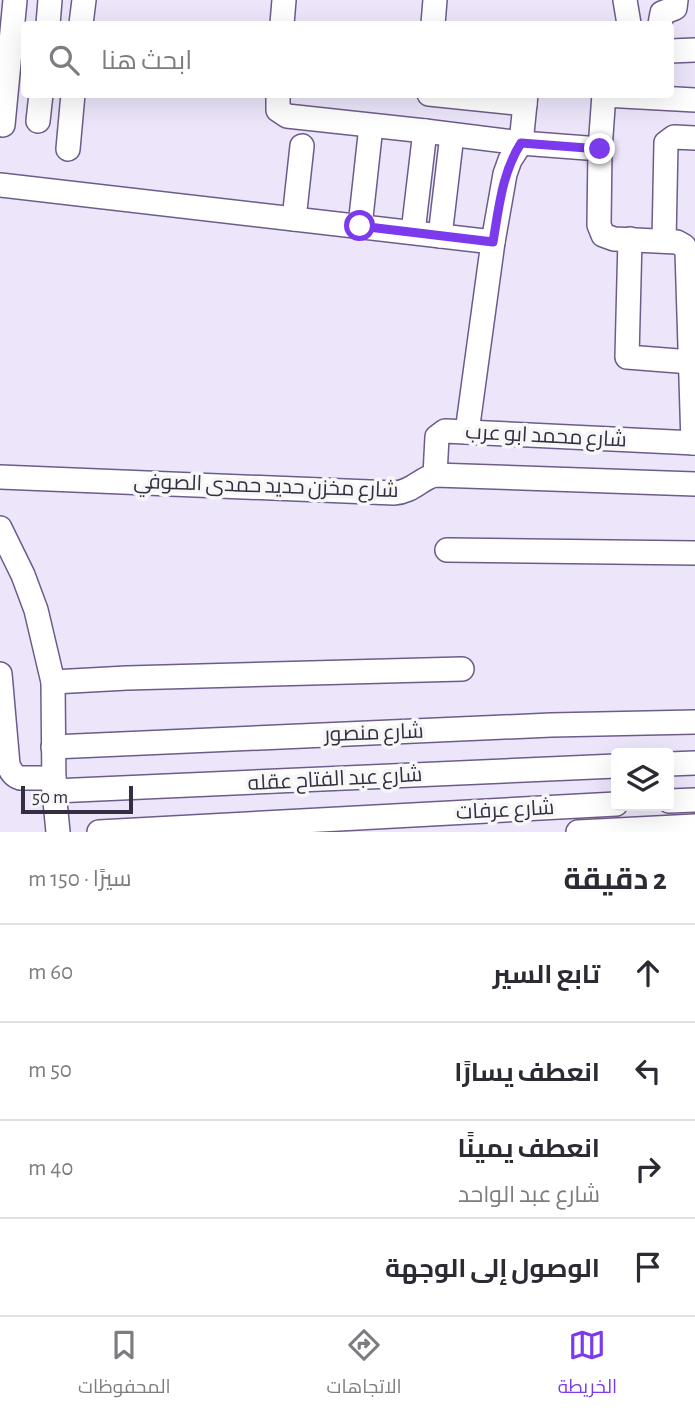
<!DOCTYPE html>
<html lang="ar">
<meta charset="utf-8">
<style>
:root{--surface:#fff;--page:#f2f2f3;--text:#2b2b33;--muted:#7c7c81;--line:#e1e1e2;--accent:#7c3aed}
body{margin:0;font-family:"Alegreya Sans",Cairo,sans-serif;background:var(--page);color:var(--text);direction:rtl}
.controls{position:absolute;right:21px;bottom:21px;display:grid;overflow:hidden;border-radius:7px;box-shadow:0 7px 28px #0002}
.controls button{width:63px;height:63px;display:grid;place-items:center;padding:0;border:0;border-bottom:2px solid var(--line);background:var(--surface);color:var(--text);font:35px sans-serif}
.scale{position:absolute;left:21px;bottom:18px;width:112px;box-sizing:border-box;padding-left:7px;border:4px solid #352e42;border-top:0;font-size:19px;line-height:24px;white-space:nowrap;color:#352e42;-webkit-text-stroke:5px #f7f7f7;paint-order:stroke}
.stop{position:absolute;width:21px;height:21px;margin:-16px;border:5px solid #7c3aed;border-radius:50%;background:#fff}
.stop.end{background:#7c3aed;border-color:#fff;box-shadow:0 2px 7px #0008}
.list{margin:0;padding:0;list-style:none}
h2{display:flex;justify-content:space-between;align-items:center;height:91px;margin:0;padding:0 28px;font-size:30px}
h2 small{font-size:23px;font-weight:400;color:var(--muted)}
.list li{display:grid;grid-template-columns:46px 1fr auto;gap:21px;align-items:center;box-sizing:border-box;height:98px;padding:0 28px;border-top:2px solid var(--line)}
.list b{display:block;font-size:26px;white-space:nowrap}
.list p{margin:0;font-size:23px;white-space:nowrap;color:var(--muted)}
.list em{font-size:23px;font-style:normal;color:var(--muted)}
.icon{flex:none;width:38px;height:38px;fill:none;stroke:currentColor;stroke-width:2;stroke-linecap:round;stroke-linejoin:round}
.map{position:relative;flex:none;width:695px;height:832px;overflow:hidden;direction:ltr}
.search{position:absolute;background:var(--surface);box-shadow:0 7px 28px #0002;left:21px;right:21px;top:21px;height:77px;display:flex;align-items:center;gap:18px;box-sizing:border-box;padding:0 24px;border-radius:7px;color:var(--muted);font-size:26px}
.sheet{height:483px;background:var(--surface)}
nav{display:flex;justify-content:space-around;align-items:center;box-sizing:border-box;height:98px;border-top:2px solid var(--line);background:var(--surface);font-size:19px;color:var(--muted)}
nav a{display:grid;justify-items:center;gap:4px}
nav .on{color:var(--accent)}
.map>svg:first-child{display:block}
.lines{fill:none;stroke-linecap:round;stroke-linejoin:round}
.minor-casing{stroke:#6d5c89;stroke-width:26}
.minor{stroke:#fff;stroke-width:23}
.route{stroke:#7c3aed;stroke-width:9}
.labels{text-anchor:middle;dominant-baseline:central;stroke-width:7;stroke-linejoin:round;paint-order:stroke}
.street-label{font-size:21px;fill:#352e42;stroke:#f7f7f7}
</style>
<div class="map">
<svg width="695" height="832" viewBox="0 0 695 832">
<rect width="100%" height="100%" fill="#ede6fb"/>
<g class="lines">
<defs>
<g id="minor">
<polyline points="625,0 629,24"/>
<polyline points="48,24 50,0"/>
<polyline points="81,24 84,0"/>
<polyline points="282,24 284,0"/>
<polyline points="433,24 435,0"/>
<polyline points="660,24 662,13 675,8 676,0"/>
<polyline points="670,51 695,50"/>
<polyline points="278,94 278,110 287,116 425,131 413,232"/>
<polyline points="429,94 525,104"/>
<polyline points="604,95 695,100"/>
<polyline points="38,121 41,94"/>
<polyline points="3,125 15,0"/>
<polyline points="425,131 521,143 600,149 599,225 603,235 614,239 677,242 684,246 687,251 693,443"/>
<polyline points="68,149 73,94"/>
<polyline points="600,149 604,94"/>
<polyline points="0,185 493,242"/>
<polyline points="294,219 302,146"/>
<polyline points="360,226 371,126"/>
<polyline points="440,236 452,135"/>
<polyline points="630,239 627,357 691,362"/>
<polyline points="664,241 666,143 674,137 695,138"/>
<polyline points="467,432 493,242 505,174 510,160 521,143 526,94"/>
<polyline points="435,475 437,437 445,431 695,443"/>
<path d="M 0,477 L 394,493 C 412,492 420,479 435,475 L 695,484"/>
<polyline points="0,528 23,575 36,610 53,682 54,791 58,832"/>
<polyline points="447,550 695,553"/>
<path d="M 0,674 L 8,765 C 11,771 13,776 20,778 L 54,778"/>
<polyline points="53,682 127,678 462,669"/>
<polyline points="53,747 551,725 695,722"/>
<polyline points="669,764 695,763"/>
<polyline points="54,791 616,766"/>
<polyline points="669,801 695,800"/>
<polyline points="99,832 616,804"/>
<polyline points="578,832 695,826"/>
</g>
</defs>
<use href="#minor" class="minor-casing"/>
<use href="#minor" class="minor"/>
</g>
<g class="lines">
<path class="route" d="M 360,226 L 493,242 C 499,207 502,173 521,143 L 600,149"/>
</g>
<g class="labels">
<g class="street-label">
<text transform="translate(546 436) rotate(3)">شارع محمد ابو عرب</text>
<text transform="translate(266 486) rotate(2)">شارع مخزن حديد حمدى الصوفي</text>
<text transform="translate(374 733) rotate(-2)">شارع منصور</text>
<text transform="translate(335 779) rotate(-3)">شارع عبد الفتاح عقله</text>
<text transform="translate(505 810) rotate(-3)">شارع عرفات</text>
</g>
</g>
</svg>
<div class="controls">
<button><svg class="icon" aria-label="layers" viewBox="0 0 24 24"><path d="M12 4l9 5-9 5-9-5zM3 14l9 5 9-5"/></svg></button>
</div>
<div class="scale">50 m</div>
<div class="stop" style="left:360px;top:226px"></div>
<div class="stop end" style="left:600px;top:149px"></div>
<div class="search"><svg class="icon" aria-label="search" viewBox="0 0 24 24"><circle cx="10" cy="10" r="6"/><path d="M15 15l6 6"/></svg>ابحث هنا</div>
</div>
<section class="sheet">
<h2>2 دقيقة<small>سيرًا · 150 m</small></h2>
<ul class="list">
<li><svg class="icon" aria-label="ahead" viewBox="0 0 24 24"><path d="M12 20V5M6 11l6-6 6 6"/></svg><div><b>تابع السير</b></div><em>60 m</em></li>
<li><svg class="icon" aria-label="left" viewBox="0 0 24 24"><path d="M17 20v-9H6M10 6l-5 5 5 5"/></svg><div><b>انعطف يسارًا</b></div><em>50 m</em></li>
<li><svg class="icon" aria-label="right" viewBox="0 0 24 24"><path d="M7 20v-9h11M14 6l5 5-5 5"/></svg><div><b>انعطف يمينًا</b><p>شارع عبد الواحد</p></div><em>40 m</em></li>
<li><svg class="icon" aria-label="arrive" viewBox="0 0 24 24"><path d="M6 21V4h12l-3 4 3 4H6"/></svg><div><b>الوصول إلى الوجهة</b></div></li>
</ul>
</section>
<nav>
<a class="on"><svg class="icon" aria-label="map" viewBox="0 0 24 24"><path d="M3 6l6-2 6 2 6-2v14l-6 2-6-2-6 2zM9 4v14M15 6v14"/></svg>الخريطة</a>
<a><svg class="icon" aria-label="directions" viewBox="0 0 24 24"><path d="M12 3l9 9-9 9-9-9zM9 14v-3h6M13 9l2 2-2 2"/></svg>الاتجاهات</a>
<a><svg class="icon" aria-label="saved" viewBox="0 0 24 24"><path d="M7 4h10v16l-5-4-5 4z"/></svg>المحفوظات</a>
</nav>
